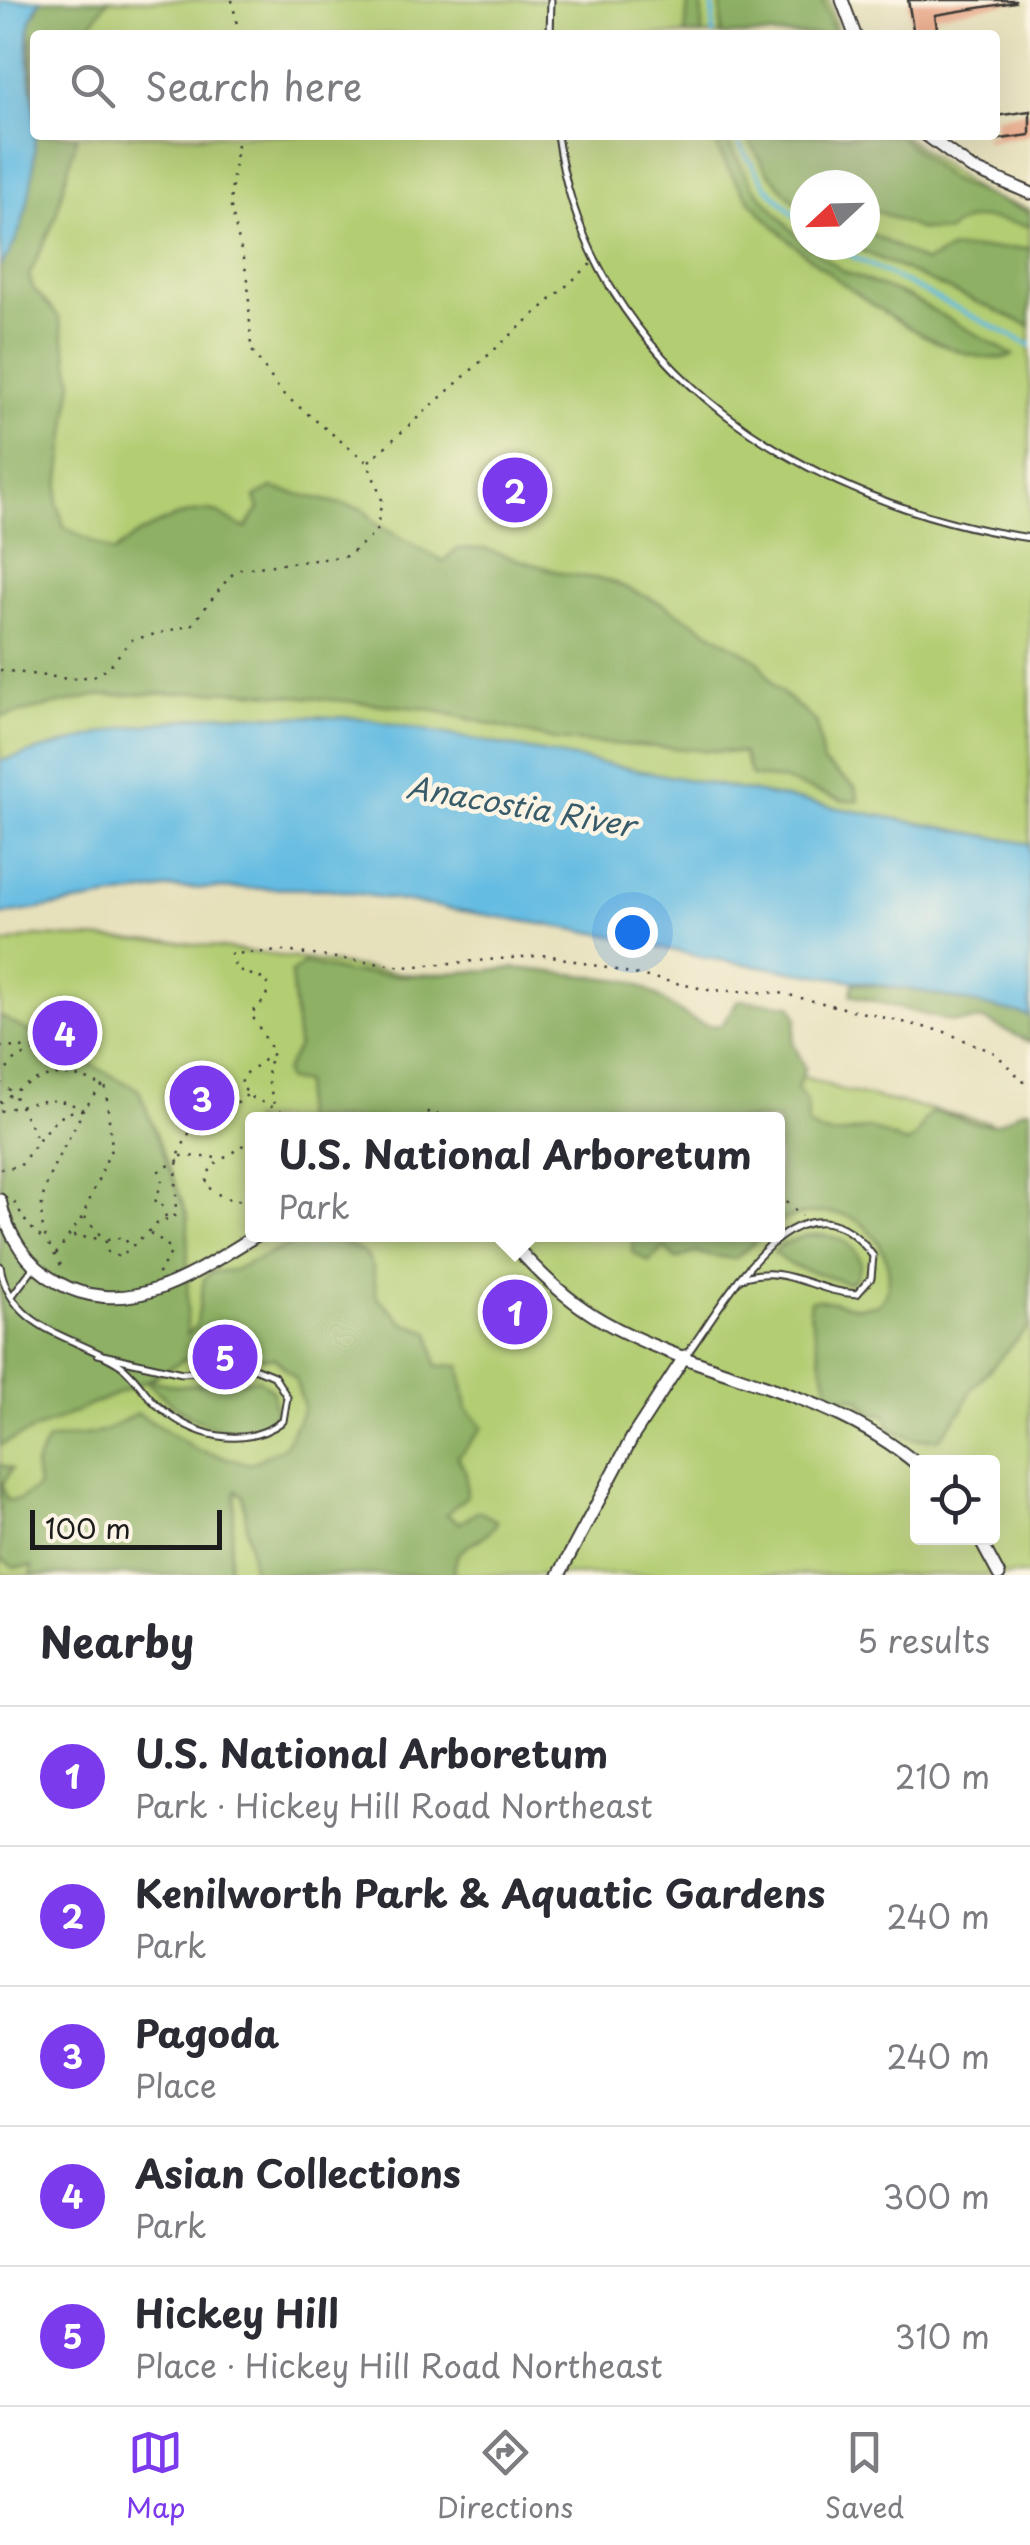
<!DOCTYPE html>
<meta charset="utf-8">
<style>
:root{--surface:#fff;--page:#f2f2f3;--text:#2b2b33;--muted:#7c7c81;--line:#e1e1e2;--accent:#7c3aed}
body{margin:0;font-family:"Playpen Sans",sans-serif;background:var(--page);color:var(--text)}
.controls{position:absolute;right:30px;bottom:30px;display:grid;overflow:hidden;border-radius:10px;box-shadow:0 10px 40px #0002}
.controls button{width:90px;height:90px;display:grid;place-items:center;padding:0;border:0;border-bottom:2px solid var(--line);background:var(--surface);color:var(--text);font:50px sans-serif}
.compass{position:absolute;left:790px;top:170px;width:90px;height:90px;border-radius:50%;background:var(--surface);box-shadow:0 10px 40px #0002;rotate:248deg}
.scale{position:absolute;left:30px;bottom:25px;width:192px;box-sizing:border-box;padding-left:10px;border:5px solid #1c1c1c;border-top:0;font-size:28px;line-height:35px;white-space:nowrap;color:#1c1c1c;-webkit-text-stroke:8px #fcf5e5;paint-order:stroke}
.you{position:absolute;left:632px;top:932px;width:35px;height:35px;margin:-25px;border:8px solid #fff;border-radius:50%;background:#1a73e8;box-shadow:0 0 0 15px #1a73e833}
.badge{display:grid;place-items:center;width:65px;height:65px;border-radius:50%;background:var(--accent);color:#fff;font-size:32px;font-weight:700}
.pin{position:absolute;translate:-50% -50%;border:5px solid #fff;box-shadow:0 2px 10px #0006}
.popup{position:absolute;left:245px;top:1112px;width:540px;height:130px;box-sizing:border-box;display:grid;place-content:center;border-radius:10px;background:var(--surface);filter:drop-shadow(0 2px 8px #0005);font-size:32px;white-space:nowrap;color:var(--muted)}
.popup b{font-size:38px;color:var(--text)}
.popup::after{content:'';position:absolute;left:50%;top:100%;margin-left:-20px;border:20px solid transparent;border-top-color:var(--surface)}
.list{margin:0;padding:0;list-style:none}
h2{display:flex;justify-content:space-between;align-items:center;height:130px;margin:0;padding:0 40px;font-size:42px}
h2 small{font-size:32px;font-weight:400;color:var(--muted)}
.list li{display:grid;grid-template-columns:65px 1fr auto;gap:30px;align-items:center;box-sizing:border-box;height:140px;padding:0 40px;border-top:2px solid var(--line)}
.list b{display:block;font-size:38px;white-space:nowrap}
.list p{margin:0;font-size:32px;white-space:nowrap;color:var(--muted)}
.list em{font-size:32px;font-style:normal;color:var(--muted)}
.icon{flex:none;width:55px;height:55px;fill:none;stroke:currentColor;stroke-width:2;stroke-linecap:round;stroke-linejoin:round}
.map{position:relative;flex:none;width:1030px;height:1575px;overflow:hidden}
.search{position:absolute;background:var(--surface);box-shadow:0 10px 40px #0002;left:30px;right:30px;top:30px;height:110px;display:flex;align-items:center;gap:25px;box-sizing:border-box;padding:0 35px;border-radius:10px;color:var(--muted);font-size:38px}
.sheet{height:830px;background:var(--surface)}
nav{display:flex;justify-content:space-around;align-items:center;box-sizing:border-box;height:140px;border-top:2px solid var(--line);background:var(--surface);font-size:28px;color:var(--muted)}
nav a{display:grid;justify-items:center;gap:5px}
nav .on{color:var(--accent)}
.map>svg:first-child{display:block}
.green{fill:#b3cd73;stroke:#687448;stroke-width:2.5;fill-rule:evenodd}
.forest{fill:#8eb065;stroke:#556640;stroke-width:2.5}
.water{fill:#65bce2;stroke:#406c7f;stroke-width:2.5}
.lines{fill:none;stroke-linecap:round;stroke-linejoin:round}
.stream{stroke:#65bce2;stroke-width:4}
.building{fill:#e8a281}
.lane-casing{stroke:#3a3934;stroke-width:9}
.street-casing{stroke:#3a3934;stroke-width:15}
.path{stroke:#3a3934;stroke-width:2.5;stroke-dasharray:2.5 8;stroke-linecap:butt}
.lane{stroke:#fff;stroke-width:5}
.street{stroke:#fff;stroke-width:11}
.labels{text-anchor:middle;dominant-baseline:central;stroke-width:9;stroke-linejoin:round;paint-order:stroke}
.water-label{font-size:30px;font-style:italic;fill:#395c6b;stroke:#fcf5e5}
</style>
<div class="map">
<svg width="1030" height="1575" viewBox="0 0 1030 1575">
<rect width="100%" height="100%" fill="#fcf5e5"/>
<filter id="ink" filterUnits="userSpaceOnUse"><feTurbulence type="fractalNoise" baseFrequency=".01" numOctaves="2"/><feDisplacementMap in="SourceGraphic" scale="20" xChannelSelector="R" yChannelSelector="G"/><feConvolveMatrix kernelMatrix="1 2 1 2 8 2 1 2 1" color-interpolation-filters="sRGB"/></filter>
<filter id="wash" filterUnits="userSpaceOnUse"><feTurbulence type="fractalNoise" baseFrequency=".0048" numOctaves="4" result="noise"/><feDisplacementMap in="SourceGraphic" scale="40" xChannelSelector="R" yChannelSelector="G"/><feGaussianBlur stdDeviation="2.25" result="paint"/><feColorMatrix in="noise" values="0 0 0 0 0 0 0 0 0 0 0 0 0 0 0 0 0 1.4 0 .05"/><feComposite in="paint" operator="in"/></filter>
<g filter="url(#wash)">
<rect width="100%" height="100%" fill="#e6e0bb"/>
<g class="green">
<polygon points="42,0 829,0 838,35 35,35 35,118 34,9"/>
<path d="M 35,131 L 35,135 L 903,135 L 985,196 L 1030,209 L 1030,844 L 360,718 L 222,714 L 123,728 L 0,761 L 0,266 L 27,200 ZM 805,185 L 865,185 L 865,245 L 805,245 Z"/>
<path d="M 36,936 L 179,942 L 572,997 L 845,1091 L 989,1122 L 1030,1162 L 1030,1575 L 0,1575 L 0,945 ZM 252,1120 L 778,1120 L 778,1234 L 252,1234 ZM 918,1462 L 992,1462 L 992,1538 L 918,1538 Z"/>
</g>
<g class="forest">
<polygon points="42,0 108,0 91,24 90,35 35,35 35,118 29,23"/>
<polygon points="688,0 702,0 702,35 685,35"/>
<polygon points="721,0 822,0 835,35 721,35"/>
<path d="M 35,131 L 35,135 L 77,135 L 55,219 L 29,276 L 33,288 L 59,317 L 73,381 L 57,502 L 64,527 L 114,553 C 131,534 191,503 218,513 C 228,517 234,525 246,528 L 259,509 L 255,497 L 272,488 L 363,509 L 377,524 L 443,561 L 457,549 L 485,549 L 565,574 L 608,580 L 663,604 L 759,661 L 774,686 L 817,723 L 823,763 L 855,787 L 859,801 L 844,801 L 782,780 L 751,776 L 743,753 L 555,740 L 428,709 L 241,691 L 96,696 L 0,717 L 0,266 L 17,233 Z"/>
<path d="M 712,135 L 724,135 L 752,185 L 805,245 L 845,272 L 911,298 L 1013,355 C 958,381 804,259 766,218 C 743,195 724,165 712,135 Z"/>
<path d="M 746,135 L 898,135 L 952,181 L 1030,213 L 1030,226 C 997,222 973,208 947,232 L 918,229 L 865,206 L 865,185 L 805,185 L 805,214 L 766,170 Z"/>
<polygon points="865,230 925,262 952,249 1030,248 1030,326 849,245 865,245"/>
<path d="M 304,963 L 344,972 L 408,976 L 517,968 L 624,980 C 659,987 687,1031 722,1025 L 738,1000 L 792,1005 L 797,1018 L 793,1042 L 805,1068 L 797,1088 L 807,1102 L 808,1125 C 830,1142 847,1132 869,1128 L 906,1143 C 922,1138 919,1120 933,1112 C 953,1113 970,1126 992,1124 C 1008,1123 1015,1109 1030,1109 L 1030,1325 L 971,1390 L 963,1409 L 939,1439 L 914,1439 L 891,1429 L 886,1414 L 871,1414 L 859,1399 L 829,1394 L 809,1309 L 810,1301 L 817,1299 L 858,1307 L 877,1305 C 903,1280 882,1234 854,1219 C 833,1208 798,1213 778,1222 L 778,1120 L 301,1119 L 304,1083 L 287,1080 L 284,1073 L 298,1046 L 291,973 Z"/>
<polygon points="853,983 920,991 1030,1016 1030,1042 984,1020 953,1022 851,995"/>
<path d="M 0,1016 L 139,1090 L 188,1217 L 187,1334 L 196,1327 L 204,1279 L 210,1272 L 233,1270 L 312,1235 L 329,1235 L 366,1254 L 373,1267 L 377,1297 L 404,1323 L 430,1332 L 437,1366 L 460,1365 L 467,1409 L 483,1427 L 458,1457 L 466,1473 L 467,1496 L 446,1514 L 460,1523 L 479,1511 L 497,1521 C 487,1546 449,1541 454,1575 L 253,1575 L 243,1496 L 236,1490 L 228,1575 L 32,1575 L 32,1566 L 14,1567 L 0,1558 L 0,1465 L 12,1469 L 2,1485 L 7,1500 L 19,1500 L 38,1487 L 35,1465 L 48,1440 L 103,1432 L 137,1413 L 198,1450 L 250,1464 L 285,1446 L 304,1408 L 295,1378 L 275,1358 L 187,1358 L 149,1380 L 177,1386 L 258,1379 L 273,1391 L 275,1417 C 234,1455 176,1410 146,1381 L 0,1445 Z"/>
<polygon points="633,1235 632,1235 763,1235 735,1259 694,1253 676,1259 664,1247 649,1262 632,1252"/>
<path d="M 804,1236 C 828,1232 855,1239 861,1264 L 854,1280 L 847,1283 L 793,1266 L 774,1253 L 781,1245 Z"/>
</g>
<g class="water">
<path d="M 0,0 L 42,0 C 16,28 34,86 35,122 C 36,165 29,232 0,266 Z"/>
<polygon points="222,714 360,718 1030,844 1030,1016 920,991 706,958 608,935 329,889 170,888 0,915 0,761 123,728"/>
</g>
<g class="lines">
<g class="stream">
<polyline points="713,0 713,35"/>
<polyline points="733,135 766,186 805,226"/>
<polyline points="830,245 1030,345"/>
</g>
</g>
<g id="blocks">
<g class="building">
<polygon points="908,0 1015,0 1015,2 935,15 938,35 914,35"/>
<polygon points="1030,111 1030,135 986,141 985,135 995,135 995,116"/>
</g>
</g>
</g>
<g filter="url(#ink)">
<use href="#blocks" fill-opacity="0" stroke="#3a3934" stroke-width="2.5"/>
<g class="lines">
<defs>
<g id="lane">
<polyline points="550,35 551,0"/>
<path d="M 557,135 C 590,371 811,506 1030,538"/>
<path d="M 0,1266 C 11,1330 72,1335 119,1364 C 134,1374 143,1392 156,1404 C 192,1436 242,1451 283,1421 L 287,1397 L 274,1376 L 254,1368 L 182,1373 L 98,1354"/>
<polyline points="12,1296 33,1268"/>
<path d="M 687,1354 C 725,1302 801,1156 873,1256 L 871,1278 L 857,1294 C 812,1292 786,1262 739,1279"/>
</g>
<g id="street">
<polyline points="842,0 855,35"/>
<polyline points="926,135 971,168 1030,193"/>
<path d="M 0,1200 C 15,1274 84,1315 157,1289 C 193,1277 226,1253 259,1234"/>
<path d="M 505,1234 C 533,1268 564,1299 603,1321 C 704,1379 827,1387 918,1465"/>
<polyline points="979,1538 999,1575"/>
<polyline points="559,1575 633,1436 685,1356"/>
</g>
</defs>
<use href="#lane" class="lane-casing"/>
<use href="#street" class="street-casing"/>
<g class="path">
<polyline points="232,0 239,35"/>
<polyline points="369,461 591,264"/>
<polyline points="0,670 69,679 94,676 108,668 131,640 192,625 230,576 241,569 348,556 376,532 382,500 368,463 282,393 251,349 248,280 230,203 238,135"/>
<polyline points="0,1047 33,1048"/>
<polyline points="270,1061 267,1075 274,1104"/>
<polyline points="0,1077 17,1058 49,1045 65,1057 73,1074"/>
<polyline points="0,1082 13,1093 37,1138"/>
<path d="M 0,1103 C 29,1078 61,1065 98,1084"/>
<path d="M 0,1111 C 30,1104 54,1092 83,1110 C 67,1148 34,1184 43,1228 C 46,1244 57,1257 64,1271"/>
<polyline points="287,1120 285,1113 253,1098 241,1086 243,1075 274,1053 251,1014 266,998 268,981 236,969 231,954 284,951 404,967 547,955 708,990 780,993 945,1032 995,1053 1030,1088"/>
<polyline points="419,1120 428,1112 458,1120"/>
<polyline points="252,1139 211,1167 205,1185 224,1198 252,1202"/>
<polyline points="181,1156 222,1158"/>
<path d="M 0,1169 L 20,1166 C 36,1145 53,1110 83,1110 L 105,1083 L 112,1147 L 83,1215 L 106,1242 L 108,1253 L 120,1257 L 160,1221 L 174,1218 C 179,1198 172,1168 182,1147 C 190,1130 197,1123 200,1102 L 234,1106 L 247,1095"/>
<polyline points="778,1195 802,1216"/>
<polyline points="14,1202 28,1225 46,1242"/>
<polyline points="166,1217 162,1205 155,1203 162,1181 159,1171 179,1160"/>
<polyline points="150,1233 167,1244 171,1253 157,1275"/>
<polyline points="73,1236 100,1239"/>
<polyline points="107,1240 124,1237 130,1247"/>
<polyline points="56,1254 83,1216"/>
</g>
<use href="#lane" class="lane"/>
<use href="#street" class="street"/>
</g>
</g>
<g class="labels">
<g class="water-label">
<text transform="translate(521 805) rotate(10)">Anacostia River</text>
</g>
</g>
</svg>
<div class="controls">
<button><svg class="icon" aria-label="locate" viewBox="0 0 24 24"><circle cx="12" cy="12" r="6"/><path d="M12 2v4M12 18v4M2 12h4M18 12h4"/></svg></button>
</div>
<svg class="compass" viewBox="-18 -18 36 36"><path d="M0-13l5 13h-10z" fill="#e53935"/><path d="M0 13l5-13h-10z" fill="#7c7c81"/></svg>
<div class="scale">100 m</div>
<div class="you"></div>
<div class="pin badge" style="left:515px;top:1312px">1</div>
<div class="popup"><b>U.S. National Arboretum</b>Park</div>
<div class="pin badge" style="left:515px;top:490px">2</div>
<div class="pin badge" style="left:202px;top:1098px">3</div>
<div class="pin badge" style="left:65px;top:1033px">4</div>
<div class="pin badge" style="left:225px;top:1357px">5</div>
<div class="search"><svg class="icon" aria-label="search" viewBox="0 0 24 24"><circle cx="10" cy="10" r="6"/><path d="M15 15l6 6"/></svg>Search here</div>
</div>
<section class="sheet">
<h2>Nearby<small>5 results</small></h2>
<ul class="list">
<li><span class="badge">1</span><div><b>U.S. National Arboretum</b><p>Park · Hickey Hill Road Northeast</p></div><em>210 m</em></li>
<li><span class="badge">2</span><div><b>Kenilworth Park &amp; Aquatic Gardens</b><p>Park</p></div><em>240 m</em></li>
<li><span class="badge">3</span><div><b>Pagoda</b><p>Place</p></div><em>240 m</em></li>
<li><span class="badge">4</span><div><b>Asian Collections</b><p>Park</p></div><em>300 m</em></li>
<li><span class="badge">5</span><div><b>Hickey Hill</b><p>Place · Hickey Hill Road Northeast</p></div><em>310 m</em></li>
</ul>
</section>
<nav>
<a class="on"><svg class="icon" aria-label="map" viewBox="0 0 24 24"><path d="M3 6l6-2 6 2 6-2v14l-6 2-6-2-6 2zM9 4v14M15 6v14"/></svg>Map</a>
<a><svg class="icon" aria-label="directions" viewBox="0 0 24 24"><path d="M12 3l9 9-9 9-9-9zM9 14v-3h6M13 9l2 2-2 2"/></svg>Directions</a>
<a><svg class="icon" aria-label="saved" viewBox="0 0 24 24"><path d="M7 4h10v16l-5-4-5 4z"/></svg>Saved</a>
</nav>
